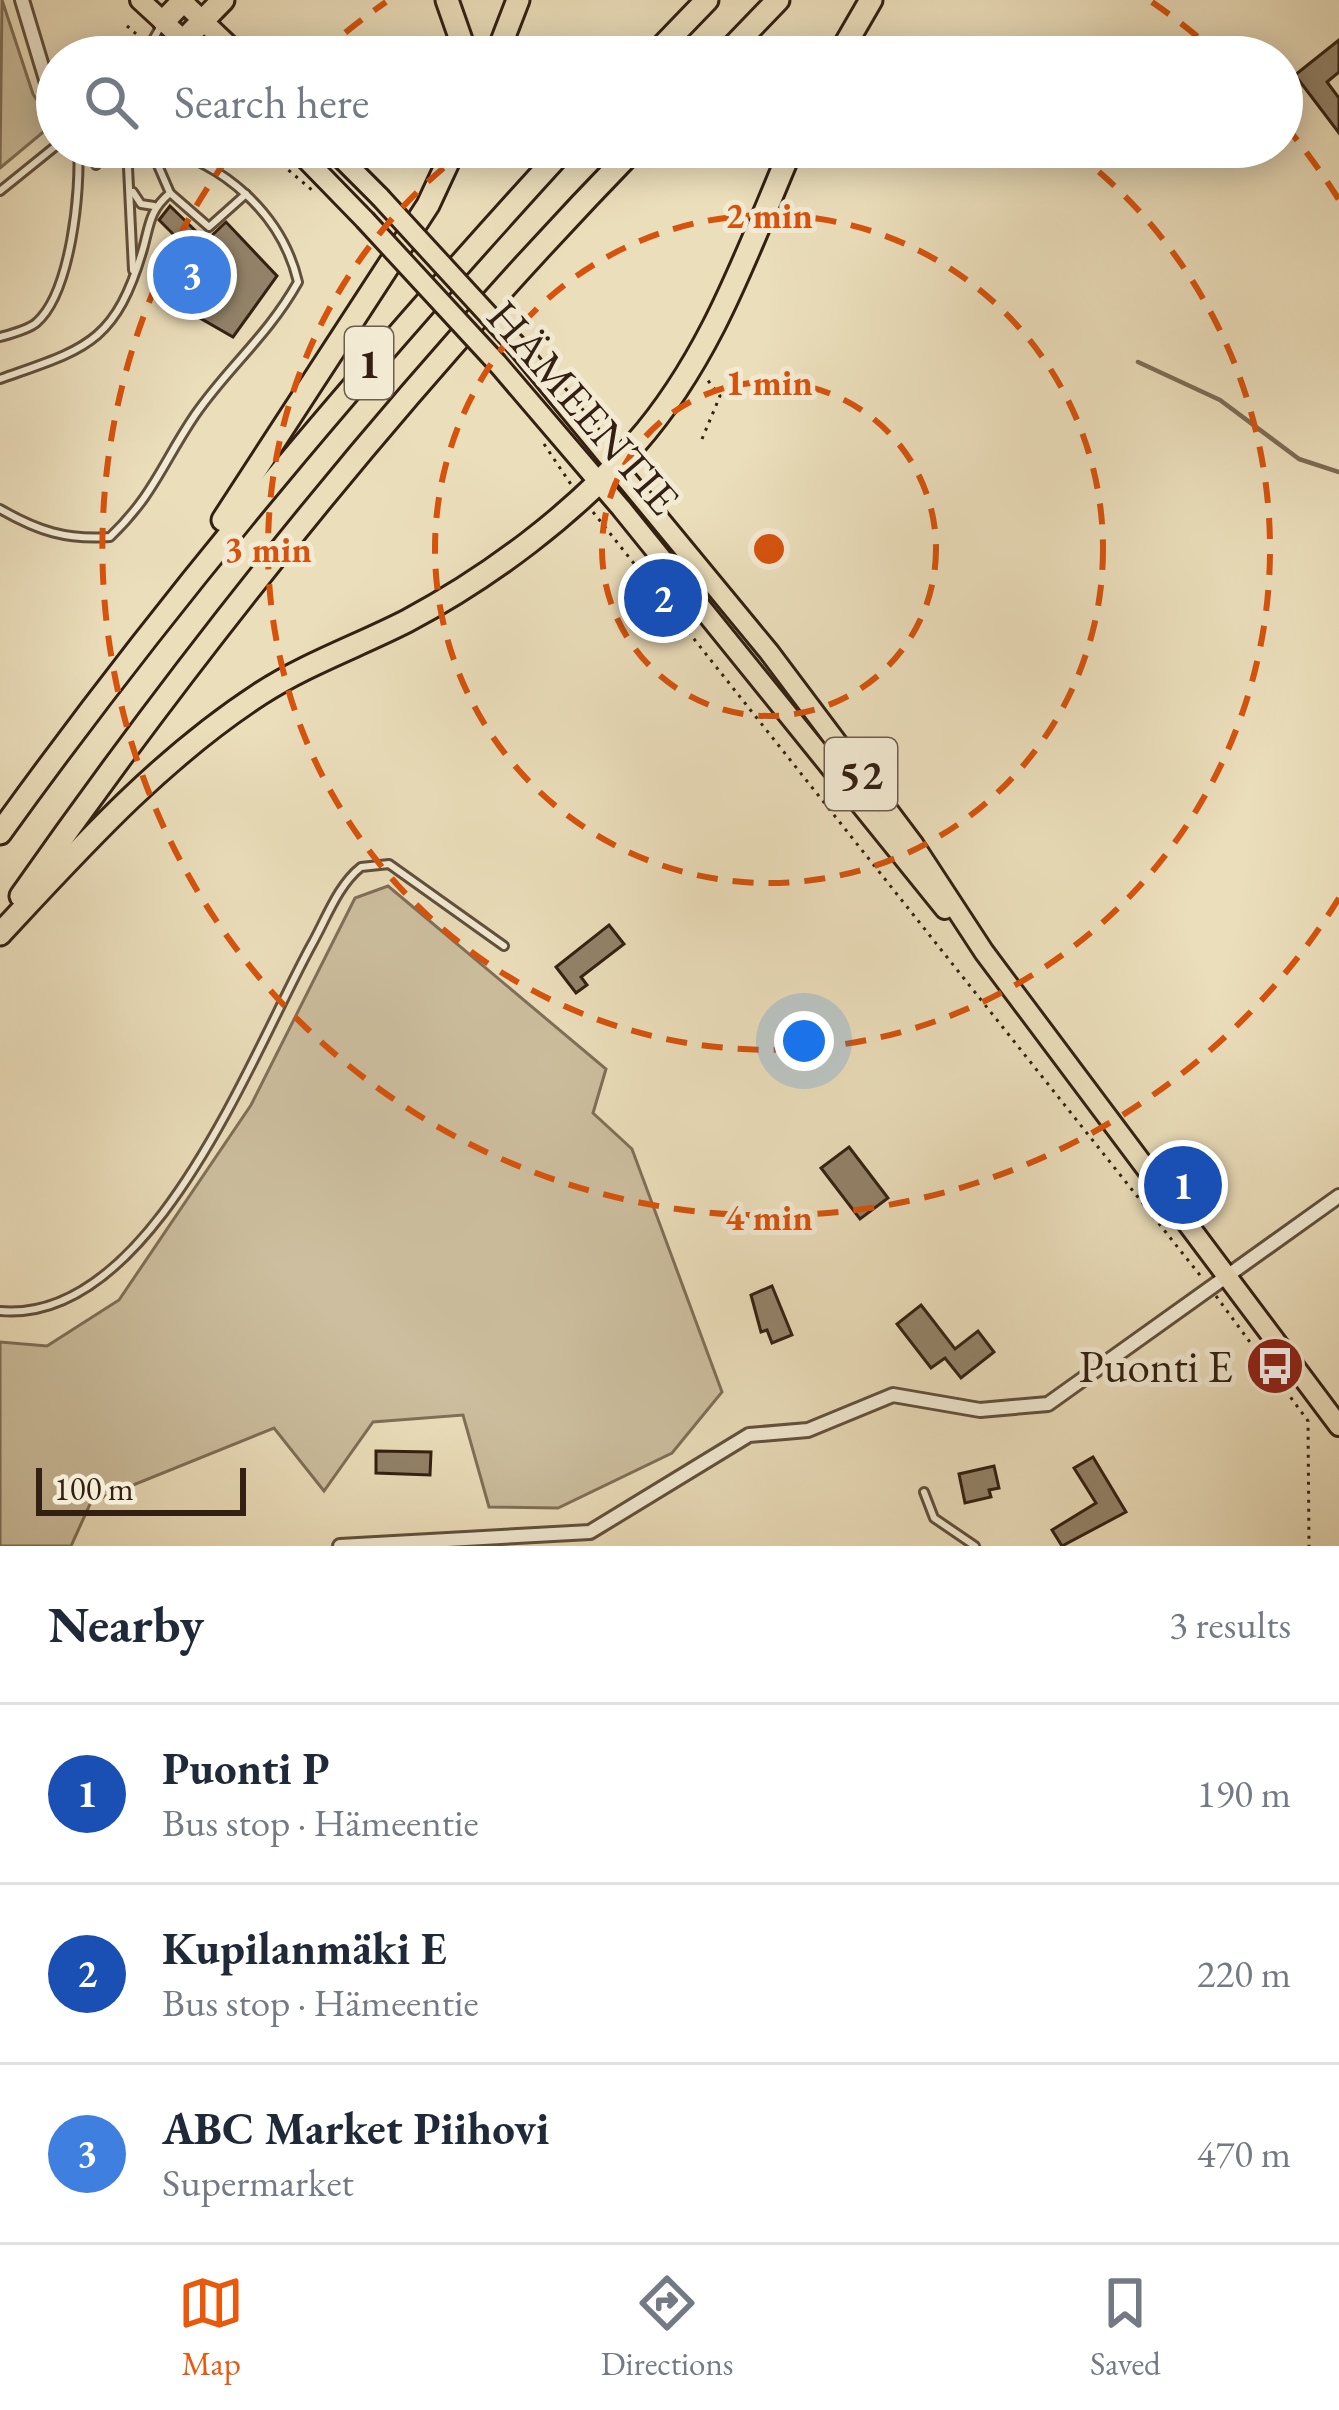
<!DOCTYPE html>
<meta charset="utf-8">
<style>
:root{--surface:#fff;--page:#f6f6f7;--text:#1f2937;--muted:#747a83;--line:#e0e1e3;--accent:#ea580c}
body{margin:0;font-family:"EB Garamond",serif;background:var(--page);color:var(--text)}
.scale{position:absolute;left:36px;bottom:30px;width:210px;box-sizing:border-box;padding-left:12px;border:6px solid #332012;border-top:0;font-size:33px;line-height:42px;white-space:nowrap;color:#332012;-webkit-text-stroke:9px #f2ead3;paint-order:stroke}
.you{position:absolute;left:804px;top:1041px;width:42px;height:42px;margin:-30px;border:9px solid #fff;border-radius:50%;background:#1a73e8;box-shadow:0 0 0 18px #1a73e833}
.badge{display:grid;place-items:center;width:78px;height:78px;border-radius:50%;background:var(--accent);color:#fff;font-size:39px;font-weight:700}
.pin{position:absolute;translate:-50% -50%;border:6px solid #fff;box-shadow:0 3px 12px #0006}
.list{margin:0;padding:0;list-style:none}
h2{display:flex;justify-content:space-between;align-items:center;height:156px;margin:0;padding:0 48px;font-size:51px}
h2 small{font-size:39px;font-weight:400;color:var(--muted)}
.list li{display:grid;grid-template-columns:78px 1fr auto;gap:36px;align-items:center;box-sizing:border-box;height:180px;padding:0 48px;border-top:3px solid var(--line)}
.list b{display:block;font-size:45px;white-space:nowrap}
.list p{margin:0;font-size:39px;white-space:nowrap;color:var(--muted)}
.list em{font-size:39px;font-style:normal;color:var(--muted)}
.icon{flex:none;width:66px;height:66px;fill:none;stroke:currentColor;stroke-width:2;stroke-linecap:round;stroke-linejoin:round}
.map{position:relative;flex:none;width:1339px;height:1546px;overflow:hidden}
.search{position:absolute;background:var(--surface);box-shadow:0 6px 30px #0003;left:36px;right:36px;top:36px;height:132px;display:flex;align-items:center;gap:30px;box-sizing:border-box;padding:0 42px;border-radius:66px;color:var(--muted);font-size:45px}
.sheet{height:696px;background:var(--surface)}
nav{display:flex;justify-content:space-around;align-items:center;box-sizing:border-box;height:168px;border-top:3px solid var(--line);background:var(--surface);font-size:33px;color:var(--muted)}
nav a{display:grid;justify-items:center;gap:6px}
nav .on{color:var(--accent)}
.map>svg:first-child{display:block}
.green{fill:#ccbe9e;stroke:#806f58;stroke-width:3}
.lines{fill:none;stroke-linecap:round;stroke-linejoin:round}
.stream{stroke:#7c6b55;stroke-width:4.5}
.building{fill:#93836a;stroke:#332012;stroke-width:3}
.lane-casing{stroke:#61503c;stroke-width:12}
.street-casing{stroke:#61503c;stroke-width:18}
.primary-casing{stroke:#332012;stroke-width:24}
.highway-casing{stroke:#332012;stroke-width:27}
.path{stroke:#332012;stroke-width:3;stroke-dasharray:3 6;stroke-linecap:butt}
.lane{stroke:#f2ead3;stroke-width:6}
.street{stroke:#f2ead3;stroke-width:12}
.primary{stroke:#ebdebb;stroke-width:18}
.highway{stroke:#ebdebb;stroke-width:21}
.primary-bridge-casing{stroke:#332012;stroke-width:24;stroke-linecap:butt}
.primary-bridge{stroke:#ebdebb;stroke-width:18}
.ring{fill:none;stroke:#d6530d;stroke-width:6;stroke-dasharray:21 15}
.labels{text-anchor:middle;dominant-baseline:central;stroke-width:10;stroke-linejoin:round;paint-order:stroke}
.shield{fill:#f2ead3;stroke:#6c5d4c;stroke-width:3}
.shield-label{font-size:42px;font-weight:bold;fill:#332012}
.street-label{font-size:45px;fill:#332012;stroke:#f2ead3}
.poi-label{font-size:45px;fill:#332012;stroke:#f2ead3;text-anchor:end}
.centre{fill:#d6530d;stroke:#f2ead3;stroke-width:6}
.ring-label{font-size:36px;text-anchor:middle;font-weight:bold;fill:#d6530d;stroke:#f2ead3;stroke-width:10;stroke-linejoin:round;paint-order:stroke}
</style>
<div class="map">
<svg width="1339" height="1546" viewBox="0 0 1339 1546">
<rect width="100%" height="100%" fill="#ebdebb"/>
<filter id="stains"><feTurbulence type="fractalNoise" baseFrequency=".00167" numOctaves="4"/><feColorMatrix values="0 0 0 0 .2 0 0 0 0 .09 0 0 0 0 .02 0 0 0 .5 -.17"/></filter>
<radialGradient id="worn" r=".72"><stop offset=".6" stop-color="#630" stop-opacity="0"/><stop offset="1" stop-color="#630" stop-opacity=".3"/></radialGradient>
<g class="green">
<polygon points="2,0 33,94 53,124 0,168"/>
<polygon points="388,886 606,1069 593,1113 632,1149 722,1392 672,1453 558,1508 489,1507 463,1415 373,1422 324,1491 274,1428 91,1502 71,1546 0,1546 0,1342 47,1346 119,1300 251,1105 355,898"/>
</g>
<g class="lines">
<polyline class="stream" points="1138,362 1220,400 1299,459 1339,472"/>
</g>
<g class="building">
<polygon points="1339,40 1339,72 1327,82 1339,98 1339,133 1295,75"/>
<polygon points="170,206 206,241 226,222 277,276 233,337 186,310 161,286 191,252 159,220"/>
<polygon points="609,925 624,944 581,977 587,985 576,993 556,967"/>
<polygon points="849,1147 888,1198 860,1219 821,1168"/>
<polygon points="772,1286 792,1335 772,1343 767,1330 761,1332 751,1295"/>
<polygon points="921,1305 955,1349 978,1331 994,1352 961,1378 945,1358 931,1368 897,1324"/>
<polygon points="376,1451 431,1452 430,1475 376,1473"/>
<polygon points="1093,1457 1126,1512 1062,1546 1052,1530 1096,1503 1074,1468"/>
<polygon points="994,1466 999,1488 989,1490 991,1497 965,1503 959,1474"/>
</g>
<g class="lines">
<defs>
<g id="lane">
<polyline points="143,57 162,24"/>
<polyline points="168,57 182,42"/>
<polyline points="93,147 96,165"/>
<polyline points="127,147 133,270"/>
<polyline points="0,191 57,145"/>
<polyline points="133,192 141,204 154,206"/>
<polyline points="170,193 209,227 246,194"/>
<path d="M 0,337 C 11,334 27,330 36,323 C 71,293 81,190 78,147"/>
<path d="M 0,379 C 84,349 115,345 143,249 C 150,224 149,211 170,193 L 150,147"/>
<path d="M 0,509 C 38,531 66,540 110,537 C 154,495 163,462 195,415 C 228,367 267,337 298,282 C 282,214 224,163 157,147"/>
<path d="M 0,1311 C 152,1325 252,1053 312,944 C 326,919 338,885 361,867 L 389,864 L 504,946"/>
<polyline points="924,1492 934,1518 975,1546"/>
</g>
<g id="street">
<polyline points="22,0 47,83 57,94"/>
<polyline points="340,1546 590,1532 749,1435 808,1430 893,1395 980,1410 1048,1404 1339,1196"/>
</g>
<g id="primary">
<polyline points="140,0 202,57"/>
<polyline points="181,0 241,57"/>
<polyline points="294,147 365,220"/>
<polyline points="330,147 380,197"/>
<polyline points="515,344 769,652 914,845 984,952 1339,1426"/>
<polyline points="497,363 621,508 945,909"/>
</g>
<g id="highway">
<polyline points="447,0 467,57"/>
<polyline points="164,21 184,0"/>
<polyline points="184,40 223,0"/>
<polyline points="496,57 518,0"/>
<polyline points="652,57 707,0"/>
<polyline points="723,57 778,0"/>
<polyline points="838,57 871,0"/>
<polyline points="223,520 428,205 455,147"/>
<path d="M 0,833 C 175,590 364,368 566,147"/>
<path d="M 21,896 C 207,631 411,379 636,147"/>
<path d="M 0,934 C 81,847 160,759 260,694 C 306,664 358,646 407,621 C 490,577 574,514 636,443 C 711,358 748,250 792,147"/>
</g>
</defs>
<use href="#lane" class="lane-casing"/>
<use href="#street" class="street-casing"/>
<use href="#primary" class="primary-casing"/>
<use href="#highway" class="highway-casing"/>
<g class="path">
<polyline points="127,26 143,40"/>
<polyline points="261,147 312,190"/>
<polyline points="702,439 720,396 706,378"/>
<polyline points="544,444 572,486"/>
<polyline points="593,512 1203,1279"/>
<polyline points="1216,1296 1308,1421 1309,1546"/>
</g>
<use href="#lane" class="lane"/>
<use href="#street" class="street"/>
<use href="#primary" class="primary"/>
<use href="#highway" class="highway"/>
<defs>
<g id="primary-bridge">
<polyline points="380,197 515,344"/>
<polyline points="365,220 497,363"/>
</g>
</defs>
<use href="#primary-bridge" class="primary-bridge-casing"/>
<use href="#primary-bridge" class="primary-bridge"/>
</g>
<g class="ring">
<circle cx="769" cy="549" r="167"/>
<circle cx="769" cy="549" r="334"/>
<path d="M678 56A501 501 0 0 1 860 56M1071 149A501 501 0 1 1 467 149"/>
<path d="M1339 898A668 668 0 1 1 232 152M318 56A668 668 0 0 1 386 2M1152 2A668 668 0 0 1 1220 56M1284 124A668 668 0 0 1 1339 200"/>
</g>
<defs>
<symbol id="bus-disc" viewBox="-11 -11 22 22"><circle r="9.5" fill="#8f2418" stroke="#f2ead3"/><path d="M-5-6H5V4H4V6H2V4H-2V6H-4V4H-5ZM-3.5-4V0h7V-4ZM-3.5 1.2v1.5H-2V1.2ZM2 1.2v1.5H3.5V1.2Z" fill="#fff"/></symbol>
</defs>
<g fill-rule="evenodd">
<use href="#bus-disc" x="1242" y="1333" width="66" height="66"/>
</g>
<g class="labels">
<g class="shield">
<rect x="345" y="327" width="48" height="72" rx="9"/>
<rect x="825" y="738" width="72" height="72" rx="9"/>
</g>
<g class="shield-label">
<text x="369" y="363">1</text>
<text x="861" y="774">52</text>
</g>
<g class="street-label">
<text transform="translate(584 407) rotate(49)">HÄMEENTIE</text>
</g>
<g class="poi-label">
<text x="1233" y="1366">Puonti E</text>
</g>
</g>
<circle cx="769" cy="549" r="18" class="centre"/>
<g class="ring-label">
<text x="769" y="228">2 min</text>
<text x="769" y="395">1 min</text>
<text x="268" y="562">3 min</text>
<text x="769" y="1230">4 min</text>
</g>
<rect width="100%" height="100%" filter="url(#stains)"/>
<rect width="100%" height="100%" fill="url(#worn)"/>
</svg>
<div class="scale">100 m</div>
<div class="you"></div>
<div class="pin badge" style="left:1183px;top:1185px;background:#1a4fb4">1</div>
<div class="pin badge" style="left:663px;top:598px;background:#1a4fb4">2</div>
<div class="pin badge" style="left:192px;top:275px;background:#3f7fe0">3</div>
<div class="search"><svg class="icon" aria-label="search" viewBox="0 0 24 24"><circle cx="10" cy="10" r="6"/><path d="M15 15l6 6"/></svg>Search here</div>
</div>
<section class="sheet">
<h2>Nearby<small>3 results</small></h2>
<ul class="list">
<li><span class="badge" style="background:#1a4fb4">1</span><div><b>Puonti P</b><p>Bus stop · Hämeentie</p></div><em>190 m</em></li>
<li><span class="badge" style="background:#1a4fb4">2</span><div><b>Kupilanmäki E</b><p>Bus stop · Hämeentie</p></div><em>220 m</em></li>
<li><span class="badge" style="background:#3f7fe0">3</span><div><b>ABC Market Piihovi</b><p>Supermarket</p></div><em>470 m</em></li>
</ul>
</section>
<nav>
<a class="on"><svg class="icon" aria-label="map" viewBox="0 0 24 24"><path d="M3 6l6-2 6 2 6-2v14l-6 2-6-2-6 2zM9 4v14M15 6v14"/></svg>Map</a>
<a><svg class="icon" aria-label="directions" viewBox="0 0 24 24"><path d="M12 3l9 9-9 9-9-9zM9 14v-3h6M13 9l2 2-2 2"/></svg>Directions</a>
<a><svg class="icon" aria-label="saved" viewBox="0 0 24 24"><path d="M7 4h10v16l-5-4-5 4z"/></svg>Saved</a>
</nav>
